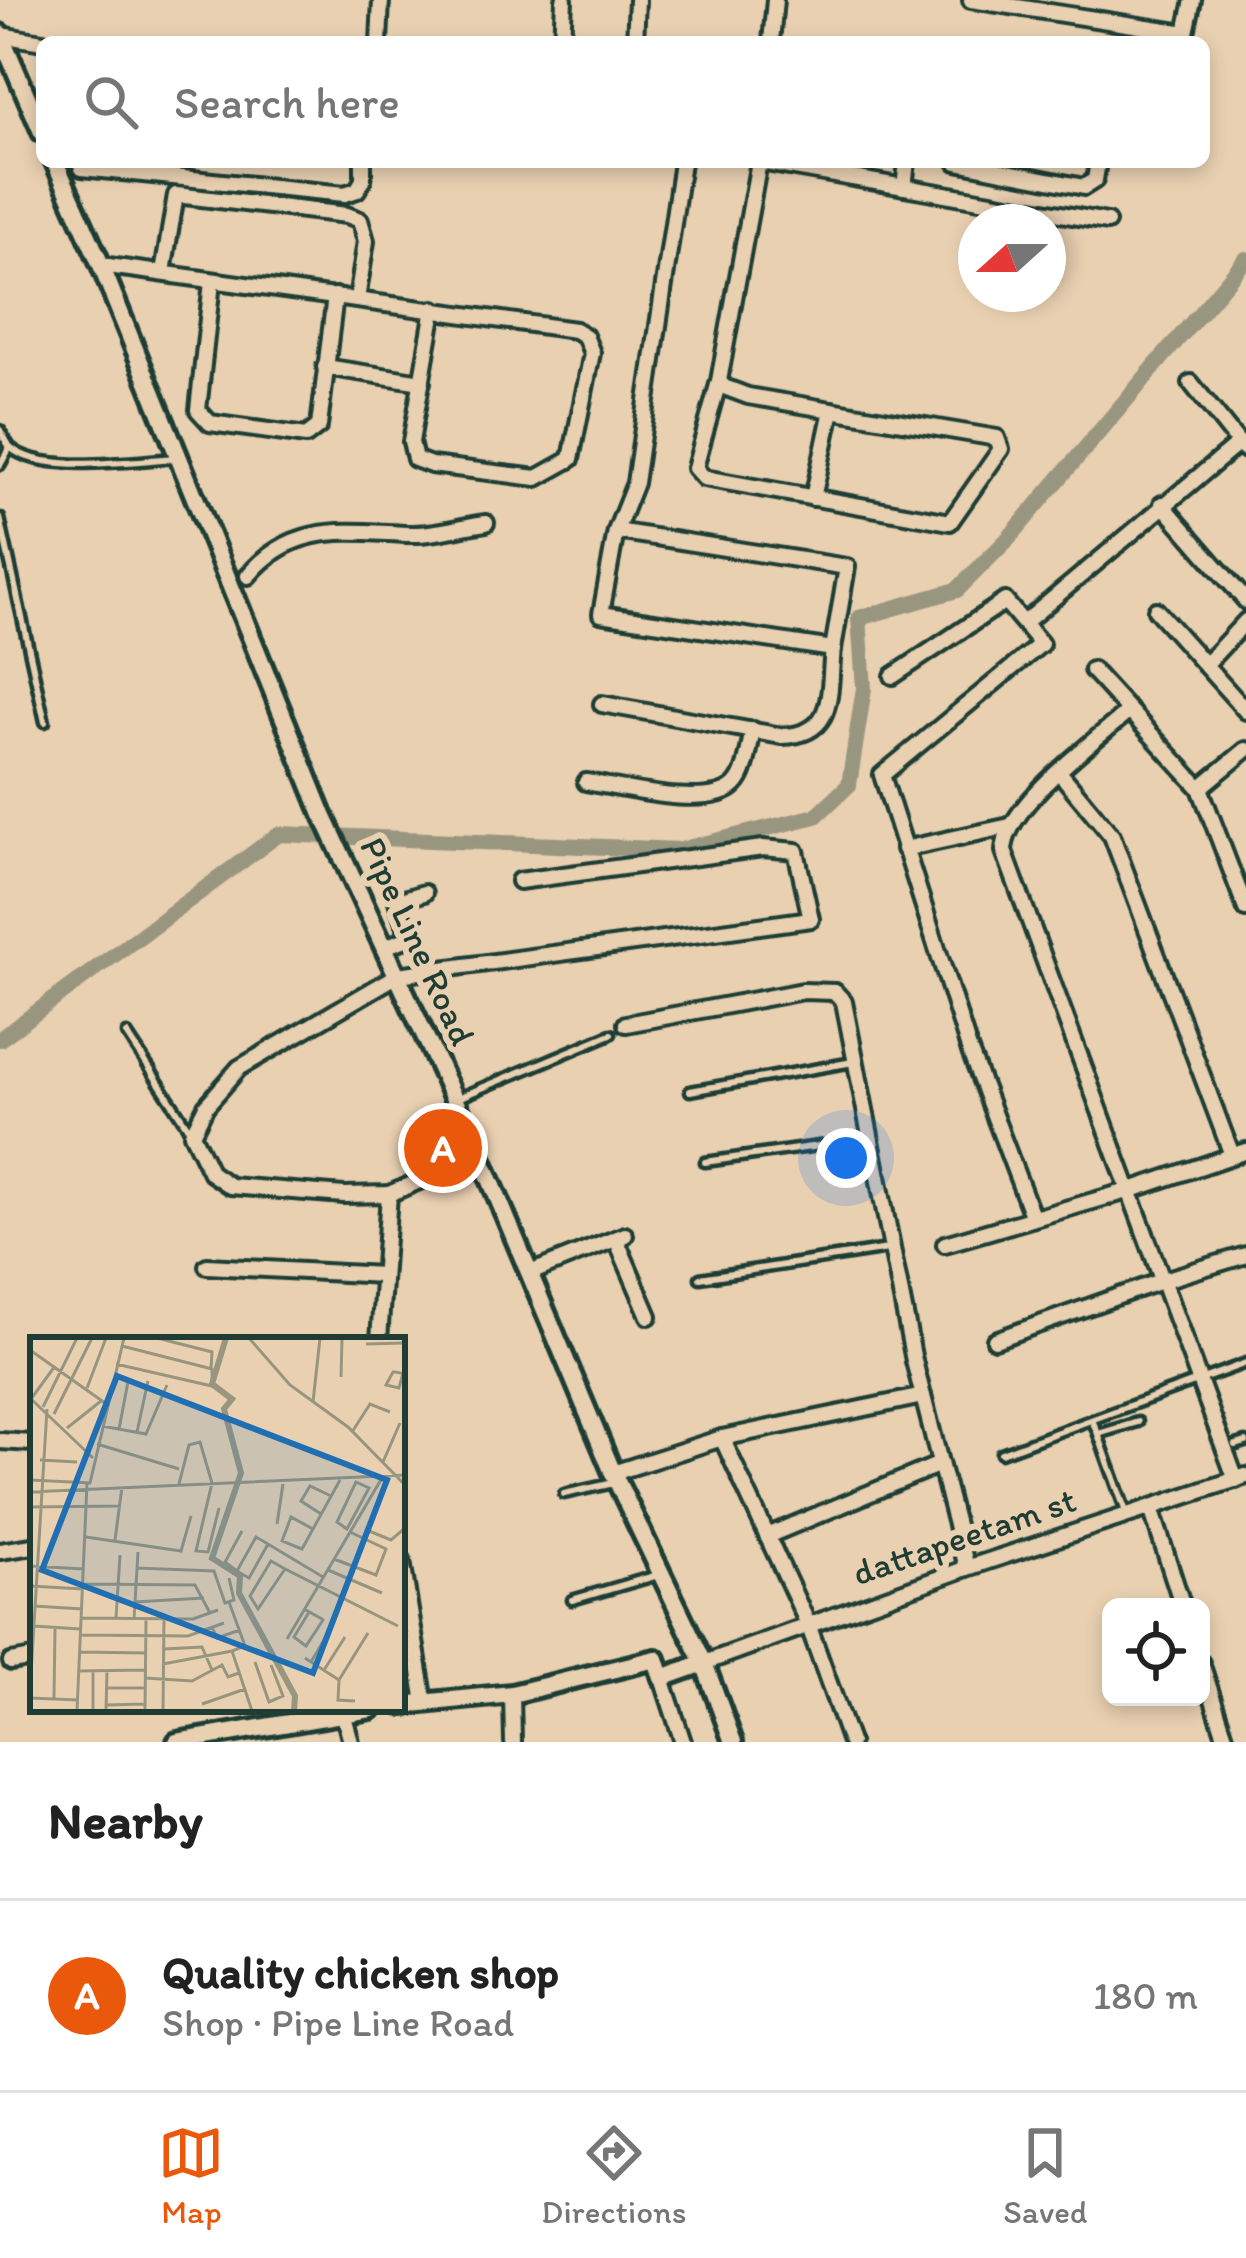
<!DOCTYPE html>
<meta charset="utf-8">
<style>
:root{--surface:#fff;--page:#f2f2f2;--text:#222;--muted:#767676;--line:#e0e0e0;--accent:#ea580c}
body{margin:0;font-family:Itim,sans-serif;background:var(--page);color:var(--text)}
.controls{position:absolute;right:36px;bottom:36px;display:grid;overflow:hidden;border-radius:18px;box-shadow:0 6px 18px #0003}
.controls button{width:108px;height:108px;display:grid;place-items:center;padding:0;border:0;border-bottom:3px solid var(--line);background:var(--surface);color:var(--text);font:60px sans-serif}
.compass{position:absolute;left:958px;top:204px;width:108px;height:108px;border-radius:50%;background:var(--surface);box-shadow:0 6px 18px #0003;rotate:249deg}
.you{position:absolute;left:846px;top:1158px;width:42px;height:42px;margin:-30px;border:9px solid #fff;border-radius:50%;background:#1a73e8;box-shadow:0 0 0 18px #1a73e833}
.badge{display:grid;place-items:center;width:78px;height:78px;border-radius:50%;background:var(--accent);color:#fff;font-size:39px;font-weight:700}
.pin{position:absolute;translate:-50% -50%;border:6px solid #fff;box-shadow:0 3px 12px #0006}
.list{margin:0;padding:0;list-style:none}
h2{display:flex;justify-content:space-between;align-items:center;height:156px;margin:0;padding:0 48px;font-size:51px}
h2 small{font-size:39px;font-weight:400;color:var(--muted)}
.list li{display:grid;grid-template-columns:78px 1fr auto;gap:36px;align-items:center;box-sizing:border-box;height:192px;padding:0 48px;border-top:3px solid var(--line)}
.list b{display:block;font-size:45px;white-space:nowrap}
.list p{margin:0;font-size:39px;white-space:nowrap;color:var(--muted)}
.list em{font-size:39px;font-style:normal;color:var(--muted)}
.icon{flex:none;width:66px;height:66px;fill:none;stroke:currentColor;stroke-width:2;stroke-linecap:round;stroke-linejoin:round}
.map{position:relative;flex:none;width:1246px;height:1742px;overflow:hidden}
.search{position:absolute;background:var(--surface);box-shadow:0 6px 18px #0003;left:36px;right:36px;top:36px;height:132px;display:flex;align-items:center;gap:30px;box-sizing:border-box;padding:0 42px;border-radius:18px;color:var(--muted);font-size:45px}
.sheet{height:348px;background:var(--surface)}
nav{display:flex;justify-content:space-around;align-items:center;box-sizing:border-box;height:168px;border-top:3px solid var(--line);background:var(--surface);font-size:33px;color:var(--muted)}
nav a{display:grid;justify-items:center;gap:6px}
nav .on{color:var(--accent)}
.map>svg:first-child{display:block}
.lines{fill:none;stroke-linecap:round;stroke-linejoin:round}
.canal{stroke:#999680;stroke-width:16}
.service-casing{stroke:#1f3d34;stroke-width:15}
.minor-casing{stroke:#1f3d34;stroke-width:22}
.tertiary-casing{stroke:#1f3d34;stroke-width:26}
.service{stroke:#e9d0b1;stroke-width:6}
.minor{stroke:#e9d0b1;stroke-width:14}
.tertiary{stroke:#e9d0b1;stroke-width:16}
.labels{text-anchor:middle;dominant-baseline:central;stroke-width:12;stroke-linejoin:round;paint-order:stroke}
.street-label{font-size:36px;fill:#1f3d34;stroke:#e9d0b1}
.inset-river{fill:none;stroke:#999680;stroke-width:6}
.inset-road{fill:none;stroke:#98957f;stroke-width:3}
.view{fill:#1f6fb2;fill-opacity:0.15;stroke:#1f6fb2;stroke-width:6}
.inset-edge{fill:none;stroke:#1f3d34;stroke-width:6}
</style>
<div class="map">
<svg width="1246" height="1742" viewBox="0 0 1246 1742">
<rect width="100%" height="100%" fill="#e9d0b1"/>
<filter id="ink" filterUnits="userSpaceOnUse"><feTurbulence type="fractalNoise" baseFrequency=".00833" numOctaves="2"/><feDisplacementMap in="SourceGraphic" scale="24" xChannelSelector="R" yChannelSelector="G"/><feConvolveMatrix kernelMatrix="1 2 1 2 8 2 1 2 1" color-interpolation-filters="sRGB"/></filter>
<g filter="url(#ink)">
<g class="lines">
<polyline class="canal" points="0,1039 279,834 680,850 816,816 849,785 864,688 859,618 957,590 1009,538 1246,259"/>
<defs>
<g id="service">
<path d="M 0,430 C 1,432 9,446 10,447 C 40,475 137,460 176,458"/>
<polyline points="0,465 10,447"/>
<polyline points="0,518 45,722"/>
<polyline points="127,1034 191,1132"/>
<polyline points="690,1091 853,1062"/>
<polyline points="458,1098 611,1034"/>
<polyline points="705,1162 868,1139"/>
<polyline points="700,1278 888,1249"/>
<polyline points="1092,1420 1098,1434 1138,1422"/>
<polyline points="1098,1434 1126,1512"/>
<polyline points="1236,1445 1246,1442"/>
<polyline points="1001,1453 1246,1363"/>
<polyline points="564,1494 614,1483"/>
<polyline points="572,1600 658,1575"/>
</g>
<g id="minor">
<polyline points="971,0 1186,33"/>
<polyline points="0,35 43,42"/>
<polyline points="379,42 381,0"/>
<polyline points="562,42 564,0"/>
<polyline points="635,42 637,0"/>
<polyline points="771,42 775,0"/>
<polyline points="1184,42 1193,0"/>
<polyline points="80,162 82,168 345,194 357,190 363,180 363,162"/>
<polyline points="760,162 1107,222"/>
<polyline points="957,162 1084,187 1095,180 1098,162"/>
<polyline points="904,187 907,162"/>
<polyline points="101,265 575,330 585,336 592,353 571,459 537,478 431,465 415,459 411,442 434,309"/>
<polyline points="163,272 176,195 347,215 360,220 366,241 357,300"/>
<polyline points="212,282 198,410 210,423 306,436 319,426 335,296"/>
<polyline points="325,367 422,382"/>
<polyline points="719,381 695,468 704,478 950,522 1001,449 997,438 748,396 724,387 719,381 759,162"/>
<polyline points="1191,383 1239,443"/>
<polyline points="813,498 832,410"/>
<polyline points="1162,504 1246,601"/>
<polyline points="616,531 847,567 833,649 601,614 616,531 635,483 682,162"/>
<path d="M 248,576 C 294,521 346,532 411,534 C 435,535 462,526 486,523"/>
<polyline points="1156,610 1246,711"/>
<polyline points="1024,623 1239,443 1246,450"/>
<polyline points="1205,665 1246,621"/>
<polyline points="1092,670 1200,788 1246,909"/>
<polyline points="893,676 1005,601 1041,644 882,775 969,1049 1033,1218"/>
<path d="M 602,704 L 782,736 C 837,735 828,691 833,649"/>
<path d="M 1129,711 C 1094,742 1006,804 1004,851 L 1236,1480"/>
<polyline points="1060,773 1112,836 1232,1155"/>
<path d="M 586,782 C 619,787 710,811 735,785 C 747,773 749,746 753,730"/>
<polyline points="1200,788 1246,750"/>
<polyline points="904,849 1010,826"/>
<polyline points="384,947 409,938 397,901 424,893"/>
<polyline points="626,1024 803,991 835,992 844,1002 914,1361 967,1568"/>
<polyline points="480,1155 389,1194 344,1195 230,1186 211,1173 192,1134 206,1106 239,1068 398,975 811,919 796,851 763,848 519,881"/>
<polyline points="616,1239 649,1316"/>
<polyline points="945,1244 1131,1190 1246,1151"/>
<polyline points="207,1266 383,1275"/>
<polyline points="530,1273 625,1235"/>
<polyline points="379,1340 389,1194"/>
<polyline points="995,1340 1164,1280 1246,1255"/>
<polyline points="722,1438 808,1624 850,1742"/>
<polyline points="0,1441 33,1443"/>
<polyline points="613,1473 722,1438 923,1396"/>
<polyline points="1151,1508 1183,1607"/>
<polyline points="767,1536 940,1464"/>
<polyline points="0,1551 33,1546"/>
<polyline points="402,1561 425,1703"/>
<polyline points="11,1662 33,1658"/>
<polyline points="704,1663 967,1568 1246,1476"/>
<polyline points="1201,1663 1227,1742"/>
<polyline points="662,1678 683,1742"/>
<polyline points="512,1694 513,1742"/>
<polyline points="343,1712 351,1742"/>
</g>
<g id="tertiary">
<polyline points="0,34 42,132"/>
<polyline points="55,162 101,265 323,815 480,1155 613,1473 704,1663 733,1742"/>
<polyline points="402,1705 512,1694 656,1659 662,1678 704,1663"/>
<polyline points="177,1742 371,1709"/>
</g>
</defs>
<use href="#service" class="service-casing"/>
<use href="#minor" class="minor-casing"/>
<use href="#tertiary" class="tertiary-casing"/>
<use href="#service" class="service"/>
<use href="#minor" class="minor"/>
<use href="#tertiary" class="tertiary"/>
</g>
</g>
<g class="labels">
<g class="street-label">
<text transform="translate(418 941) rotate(65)">Pipe Line Road</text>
<text transform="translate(964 1536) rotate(-19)">dattapeetam st</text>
</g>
</g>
<g transform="translate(30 1337)">
<rect width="375" height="375" fill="#e9d0b1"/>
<path class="inset-river" d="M 196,1 L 182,47 L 202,62 L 194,72 L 211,136 L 182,221 L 210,239 L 209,256 L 265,359 L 264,374"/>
<path class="inset-road" d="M 127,1 L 182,15 L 181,32M 219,1 L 260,48 L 318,90 L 375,148M 336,7 L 375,6M 0,13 L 75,66M 86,27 L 182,49 L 182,32 L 92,9M 373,36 L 369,51 L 356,48 L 363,35 L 365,35 L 375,37M 311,40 L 312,1M 57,51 L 76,1M 0,61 L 63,121M 1,62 L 25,29M 283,65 L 290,1M 13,70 L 47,1M 24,77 L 62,1M 72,89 L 116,97 L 137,48M 37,91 L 71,64M 89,92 L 98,45M 107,95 L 118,44M 322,95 L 340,67 L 360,75M 67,107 L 149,132M 10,123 L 47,125M 353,125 L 370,86M 0,143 L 60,146 L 94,1M 326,145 L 339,151 L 317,192 L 307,185 ZM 149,147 L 159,108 L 170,105 L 182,146 L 166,214 L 178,215 L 189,171M 0,155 L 375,138M 0,170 L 91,169M 291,177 L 271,164 L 280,149 L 301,159M 247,187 L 253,147M 283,192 L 261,180 L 252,204 L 272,212 L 283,192 L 310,143M 339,194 L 361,203 L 375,191M 56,200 L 151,214 L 161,179M 85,203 L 92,150M 238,207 L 226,200 L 207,234 L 219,241 L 238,207 L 293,240M 304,222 L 346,238 L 356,212 L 320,195M 0,229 L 54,232M 106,231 L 184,234 L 195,266 L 204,263 L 199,241M 255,232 L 241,224 L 220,259 L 228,272 L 255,232 L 368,289M 298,233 L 352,256M 207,234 L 195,225 L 212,194M 54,247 L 165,248 L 180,276M 0,249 L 53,252M 104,265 L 174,261M 199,265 L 215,309 L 202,314 L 222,374M 4,269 L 53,272M 274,272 L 292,282 L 293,283 L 276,309 L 264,300 L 279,275M 52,281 L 163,282 L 188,273M 86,281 L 90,218M 104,282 L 108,215M 4,289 L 50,292M 182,290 L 187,301 L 210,293M 51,298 L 158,299 L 194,286M 257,302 L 352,141M 134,312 L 172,310 L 182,333M 50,315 L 115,316M 275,321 L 309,343M 225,325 L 239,365 L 253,359 L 241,328M 281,325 L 301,291M 133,327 L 202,314M 294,333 L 315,300M 49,334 L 115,333M 115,341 L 162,344 L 192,328 L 198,340 L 209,336M 76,351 L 115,351M 0,354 L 17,72M 0,361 L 48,363M 24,362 L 25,291M 325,364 L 308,363 L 309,343 L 338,296M 172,367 L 215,352M 76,368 L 115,367M 47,374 L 57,146M 63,374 L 63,333M 76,374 L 77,333M 115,374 L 116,282M 133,374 L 134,282"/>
<path class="view" d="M 87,39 L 357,143 L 283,336 L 12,233 Z"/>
<rect width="375" height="375" class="inset-edge"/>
</g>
</svg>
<div class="controls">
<button><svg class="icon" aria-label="locate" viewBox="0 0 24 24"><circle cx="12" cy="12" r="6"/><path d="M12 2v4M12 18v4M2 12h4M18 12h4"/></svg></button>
</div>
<svg class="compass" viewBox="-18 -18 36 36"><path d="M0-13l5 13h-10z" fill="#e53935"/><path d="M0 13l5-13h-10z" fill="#767676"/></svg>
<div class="you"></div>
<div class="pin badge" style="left:443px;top:1148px">A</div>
<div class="search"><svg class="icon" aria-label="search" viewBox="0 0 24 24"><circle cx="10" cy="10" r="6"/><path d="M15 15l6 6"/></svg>Search here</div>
</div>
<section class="sheet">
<h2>Nearby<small></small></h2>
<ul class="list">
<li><span class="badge">A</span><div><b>Quality chicken shop</b><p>Shop · Pipe Line Road</p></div><em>180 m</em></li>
</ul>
</section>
<nav>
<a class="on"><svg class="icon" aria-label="map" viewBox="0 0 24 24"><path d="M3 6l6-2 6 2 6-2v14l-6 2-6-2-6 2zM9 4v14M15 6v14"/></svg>Map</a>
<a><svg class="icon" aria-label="directions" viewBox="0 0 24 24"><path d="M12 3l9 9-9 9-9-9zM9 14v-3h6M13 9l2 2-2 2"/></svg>Directions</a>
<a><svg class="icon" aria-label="saved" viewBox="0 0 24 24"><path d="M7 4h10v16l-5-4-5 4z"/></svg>Saved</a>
</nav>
